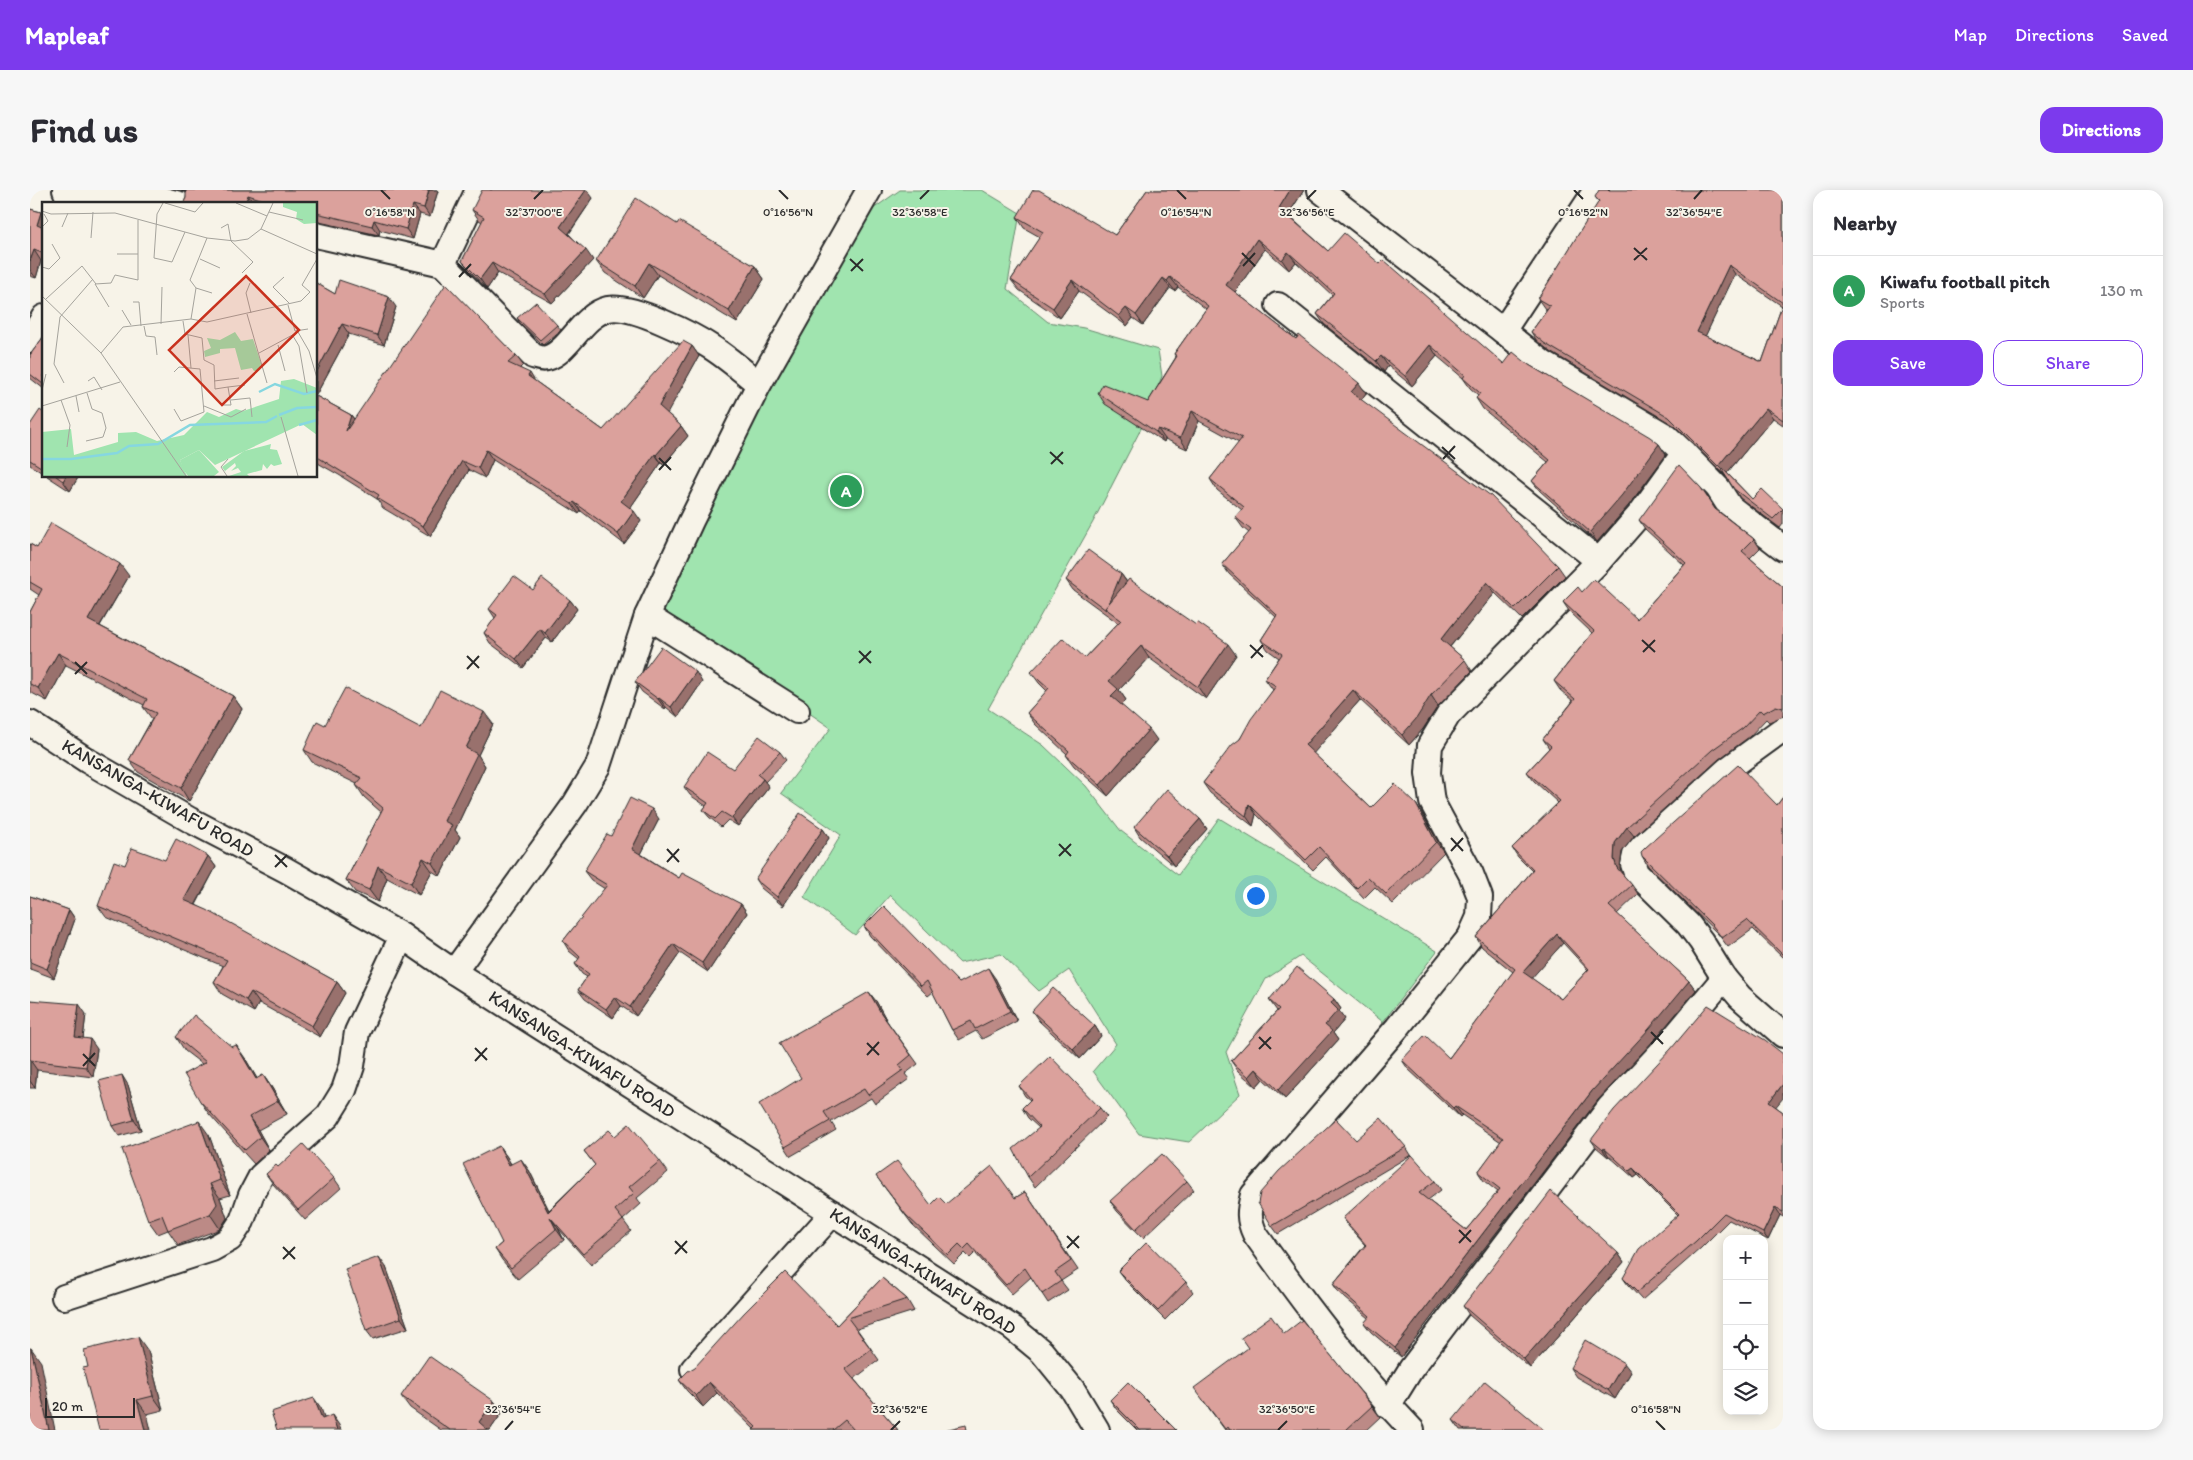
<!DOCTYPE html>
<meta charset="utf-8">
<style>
:root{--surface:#fff;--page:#f7f7f7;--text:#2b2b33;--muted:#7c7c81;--line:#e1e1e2;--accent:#7c3aed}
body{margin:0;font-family:Itim,sans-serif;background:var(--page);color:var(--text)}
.controls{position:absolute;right:15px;bottom:15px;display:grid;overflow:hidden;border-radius:10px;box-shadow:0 2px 12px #0003}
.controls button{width:45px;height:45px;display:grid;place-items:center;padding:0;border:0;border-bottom:1px solid var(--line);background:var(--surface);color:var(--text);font:25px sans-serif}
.scale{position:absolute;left:15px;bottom:12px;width:90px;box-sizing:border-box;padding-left:5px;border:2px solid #2b2b2b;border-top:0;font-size:14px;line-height:18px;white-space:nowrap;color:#2b2b2b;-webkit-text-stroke:4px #f7f3e8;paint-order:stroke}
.you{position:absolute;left:1225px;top:705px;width:18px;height:18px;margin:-12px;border:4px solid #fff;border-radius:50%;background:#1a73e8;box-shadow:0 0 0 8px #1a73e833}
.badge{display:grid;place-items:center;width:32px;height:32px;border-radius:50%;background:var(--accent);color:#fff;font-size:16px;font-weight:700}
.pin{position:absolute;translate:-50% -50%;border:2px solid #fff;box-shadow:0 1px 5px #0006}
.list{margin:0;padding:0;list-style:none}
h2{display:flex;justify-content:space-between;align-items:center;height:65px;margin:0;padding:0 20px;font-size:21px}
h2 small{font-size:16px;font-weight:400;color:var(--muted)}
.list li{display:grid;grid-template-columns:32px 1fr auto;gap:15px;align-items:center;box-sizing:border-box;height:70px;padding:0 20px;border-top:1px solid var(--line)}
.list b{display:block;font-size:19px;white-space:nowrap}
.list p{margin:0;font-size:16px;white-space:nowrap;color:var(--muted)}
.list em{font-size:16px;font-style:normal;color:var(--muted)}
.actions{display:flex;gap:10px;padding:15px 20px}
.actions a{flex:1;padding:11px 0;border:1px solid var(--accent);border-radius:15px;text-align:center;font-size:18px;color:var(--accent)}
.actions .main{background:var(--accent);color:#fff}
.icon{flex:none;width:28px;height:28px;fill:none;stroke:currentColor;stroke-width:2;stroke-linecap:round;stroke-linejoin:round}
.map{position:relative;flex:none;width:1753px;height:1240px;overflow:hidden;border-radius:15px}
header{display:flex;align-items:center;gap:30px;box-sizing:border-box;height:70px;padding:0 25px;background:var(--accent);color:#fff}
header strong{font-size:24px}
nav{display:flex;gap:28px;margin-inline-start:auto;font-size:18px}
.intro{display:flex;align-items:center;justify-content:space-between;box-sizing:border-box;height:120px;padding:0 30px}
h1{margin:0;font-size:35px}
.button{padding:12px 22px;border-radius:15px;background:var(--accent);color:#fff;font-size:18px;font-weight:700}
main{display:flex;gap:30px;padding:0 30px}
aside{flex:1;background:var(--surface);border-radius:15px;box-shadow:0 2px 12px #0003}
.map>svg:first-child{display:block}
.green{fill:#a0e4af;stroke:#66886d}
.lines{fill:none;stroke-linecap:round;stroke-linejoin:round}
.street-casing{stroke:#2b2b2b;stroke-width:28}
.street{stroke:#f7f3e8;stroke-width:24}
.wall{fill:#bc8a86;stroke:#2b2b2b;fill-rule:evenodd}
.shaded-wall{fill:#99716d;stroke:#2b2b2b}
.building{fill:#dba19c;stroke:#2b2b2b;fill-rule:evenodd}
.ticks{fill:none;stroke:#2b2b2b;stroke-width:2}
.labels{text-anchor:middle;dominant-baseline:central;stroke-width:4;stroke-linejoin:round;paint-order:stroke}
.street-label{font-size:18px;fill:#2b2b2b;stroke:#f7f3e8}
.inset-river{fill:none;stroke:#86d7e0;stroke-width:2.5}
.inset-road{fill:none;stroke:#a5a39c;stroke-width:1}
.view{fill:#c8321e;fill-opacity:0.15;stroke:#c8321e;stroke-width:2.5}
.inset-edge{fill:none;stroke:#2b2b2b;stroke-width:2.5}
.ticks-label{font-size:12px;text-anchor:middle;fill:#2b2b2b;stroke:#f7f3e8;stroke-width:4;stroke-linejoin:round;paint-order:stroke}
</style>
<header>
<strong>Mapleaf</strong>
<nav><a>Map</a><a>Directions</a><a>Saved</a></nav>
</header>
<div class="intro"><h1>Find us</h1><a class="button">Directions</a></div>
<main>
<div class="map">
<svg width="1753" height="1240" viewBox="0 0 1753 1240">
<rect width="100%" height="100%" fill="#f7f3e8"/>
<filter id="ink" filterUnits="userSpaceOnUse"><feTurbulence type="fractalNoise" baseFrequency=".02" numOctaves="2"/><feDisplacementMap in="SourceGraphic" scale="10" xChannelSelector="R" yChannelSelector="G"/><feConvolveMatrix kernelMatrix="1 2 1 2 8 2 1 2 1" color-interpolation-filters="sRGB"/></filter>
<g filter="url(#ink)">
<polygon class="green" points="870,0 952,0 990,23 977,99 1018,132 1054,138 1128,160 1132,186 1116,229 1063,332 958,519 1013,555 1056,596 1091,641 1148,685 1189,628 1407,761 1353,832 1271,766 1236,789 1196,862 1210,904 1159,952 1109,944 1063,881 1086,854 1039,780 1009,801 971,764 930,773 860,705 825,745 774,707 811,645 751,603 801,538 631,421 816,38"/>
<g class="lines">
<defs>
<g id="street">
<polyline points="35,0 41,14"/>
<polyline points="53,0 70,6 104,11 131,9 150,14"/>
<polyline points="1290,0 1473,141"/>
<path d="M 286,45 L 413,74 L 503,166 C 507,167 513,170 517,168 C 539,162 552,125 578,119 C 602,114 663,145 684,159 C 699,169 714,182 729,194"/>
<polyline points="413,74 448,0"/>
<polyline points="1248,115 1569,371"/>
<polyline points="0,150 14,127"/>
<polyline points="1654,263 1688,298 1700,317 1753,358"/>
<polyline points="617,426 767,521"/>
<polyline points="0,533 58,571 160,630 256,680 372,746 424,782 983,1138 1012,1162 1043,1200 1067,1240"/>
<polyline points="1753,539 1698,579 1613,656 1605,665 1603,674 1606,683 1658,734 1671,751 1694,788 1710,807 1753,845"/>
<polyline points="424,782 545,614 568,576 617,426 661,331 729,194 839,0"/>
<polyline points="34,1107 182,1059 200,1049 212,1031 221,1005 231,986 298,926 314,900 322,876 327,842 372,746"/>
<polyline points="663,1179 803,1023"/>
<polyline points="1358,1216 1381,1179 1579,918 1636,857 1694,788"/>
<path d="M 1382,1240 C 1323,1178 1274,1113 1225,1044 C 1218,1029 1219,1021 1223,1005 L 1367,838 L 1440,747 L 1449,727 L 1450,707 L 1441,684 L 1402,612 L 1398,583 L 1400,555 L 1418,525 L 1569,371 L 1610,324 L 1654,263 L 1636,246 L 1513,173 L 1473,141 L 1566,0"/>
</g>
</defs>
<use href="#street" class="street-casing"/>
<use href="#street" class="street"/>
</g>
<g class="wall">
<polygon points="151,0 407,0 408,1 400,27 390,24 383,49 350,40 349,45 289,32 286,32 286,14 153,14 156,8 157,2"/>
<polygon points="1117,0 1274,0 1258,25 1298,61 1350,74 1474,174 1499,175 1629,254 1636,265 1599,315 1567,352 1510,301 1502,291 1518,272 1453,219 1446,208 1448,205 1440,198 1433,188 1407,166 1382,196 1358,176 1354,182 1294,134 1287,124 1302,105 1266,72 1259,80 1235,59 1205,102 1336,203 1331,210 1528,376 1535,386 1492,429 1465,403 1420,457 1435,470 1442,481 1408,516 1393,539 1379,555 1330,510 1283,563 1341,618 1393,625 1414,662 1363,714 1345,697 1334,708 1296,667 1283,680 1226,624 1223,636 1180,603 1173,593 1210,549 1243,500 1235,489 1249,468 1238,460 1231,450 1246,427 1199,384 1192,374 1219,343 1213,338 1205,327 1212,320 1187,300 1180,289 1209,253 1169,231 1157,259 1135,249 1134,252 1075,214 1068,203 1118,212 1146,167 1144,164 1176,119 1148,97 1145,101 1140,98 1113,135 1103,128 1097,136 1049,101 1030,128 989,100 981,90 1010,47 994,38 987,27 1085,45"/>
<path d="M 1753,0 L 1753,235 L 1743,228 L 1697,283 L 1722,309 L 1753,319 L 1753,334 L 1750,338 L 1710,308 L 1697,287 L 1645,236 L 1521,162 L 1507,151 L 1501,142 L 1517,120 L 1515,119 L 1508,109 L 1569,12 L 1565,7 ZM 1705,84 L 1752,116 L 1732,172 L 1675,146 Z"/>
<polygon points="563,8 539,44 563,70 522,113 468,83 457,99 439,80 432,71 452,32 449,30 442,20"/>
<polygon points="0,19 11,22 14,26 14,72 11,71 6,88 0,86"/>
<polygon points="647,34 725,76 734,89 707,133 628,85 613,108 575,83 566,71"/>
<polygon points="286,93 305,104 366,117 354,155 319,144 286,205"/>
<polygon points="487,128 527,135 531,140 513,155 490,133"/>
<polygon points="14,146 14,199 0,188 0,165"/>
<polygon points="662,156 669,166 637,223 651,236 658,246 633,275 631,273 600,318 611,331 594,354 551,321 549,324 463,270 455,288 439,280 400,346 353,318 347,309 309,285 286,272 286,206 321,225 324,229 486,166 493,175 490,178 505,191 573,240"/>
<polygon points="14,223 14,284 0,275 0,235"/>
<polygon points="17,286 49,286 40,301"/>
<path d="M 1686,319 L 1724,349 L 1730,358 L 1720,368 L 1753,397 L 1753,526 L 1739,532 L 1736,529 L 1719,547 L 1689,569 L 1604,646 L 1592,662 L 1590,678 L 1592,684 L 1602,695 L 1608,704 L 1587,724 L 1659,791 L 1666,800 L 1626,848 L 1568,910 L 1371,1167 L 1341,1142 L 1334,1133 L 1339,1128 L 1309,1103 L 1303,1094 L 1335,1055 L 1319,1037 L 1313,1028 L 1405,991 L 1411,1000 L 1398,1010 L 1436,1040 L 1468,1002 L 1454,991 L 1448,982 L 1471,952 L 1432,925 L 1430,927 L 1378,879 L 1372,870 L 1419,868 L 1483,782 L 1452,757 L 1446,747 L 1502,681 L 1488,667 L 1482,658 L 1528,613 L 1504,591 L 1497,582 L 1519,558 L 1513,549 L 1543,511 L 1530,500 L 1524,491 L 1562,443 L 1539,421 L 1533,412 L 1552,402 L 1607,429 L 1654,375 L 1615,339 L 1609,330 ZM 1533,753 L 1558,780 L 1531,809 L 1501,788 Z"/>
<polygon points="0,354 7,358 99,386 70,436 203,506 212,519 159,611 108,582 99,570 122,529 113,517 114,515 36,475 17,511 0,502 0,422 9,405 0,399"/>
<polygon points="1091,384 1097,392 1206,465 1176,509 1119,468 1089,500 1096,510 1091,515 1127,550 1078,606 1044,576 1036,565 1037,564 1005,534 997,523 1017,501 1009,493 1001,482 1055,468 1088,433 1043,400 1036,390"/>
<polygon points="503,400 540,410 547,419 522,452 516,448 493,478 460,453 454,443 465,428 459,419"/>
<polygon points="605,492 672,492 648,527 636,517 635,519 612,502"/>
<polygon points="463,534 448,565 455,576 425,640 430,647 410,686 402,681 389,705 357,688 348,712 325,702 316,690 351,622 334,607 326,595 327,594 282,572 274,560 295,535 391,538"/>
<polygon points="750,562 756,570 735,592 739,597 708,636 698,630 691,637 679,627 673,620 676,616 660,605 654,597"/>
<polygon points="1753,607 1753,768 1723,739 1698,757 1688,744 1618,676 1612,666 1747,615"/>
<polygon points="629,629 611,664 649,688 711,714 717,723 678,782 650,763 606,826 591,816 583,828 555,809 548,800 557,787 552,784 545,774 549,769 539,761 533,751 575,699 561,690 554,681 581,646"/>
<polygon points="1170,629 1177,639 1144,676 1110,647 1104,637"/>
<polygon points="793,639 799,648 753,716 731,698 725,689"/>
<polygon points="178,666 186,677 166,715 307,792 315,803 290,847 229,813 224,822 192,804 184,792 193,776 76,727 68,716 95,675"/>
<polygon points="0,706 39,720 45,729 24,788 0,779"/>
<polygon points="834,736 929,793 965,788 987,831 952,849 946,841 929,850 922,840 903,802 898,806 840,746"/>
<polygon points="1304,809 1311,819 1309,821 1315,829 1303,843 1308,850 1255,909 1233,889 1226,897 1208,881 1201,871 1247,821 1239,810"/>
<polygon points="0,810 56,824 53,848 67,859 63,887 7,880 5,898 0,898"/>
<polygon points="846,811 857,831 888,874 875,884 879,889 845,914 841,908 801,932 806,940 761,966 755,957 771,888"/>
<polygon points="1002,821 1065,836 1071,846 1050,869 1009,831"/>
<polygon points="146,847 215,868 227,889 233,885 242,898 257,924 228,940 239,960 224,974 179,924 170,911 172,874 155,861"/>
<polygon points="98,895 111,940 89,946 82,936"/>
<polygon points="989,896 1070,918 1077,927 1005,997 998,987 1009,938 998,928 992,918 1000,910 995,906"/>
<polygon points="1746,917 1753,922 1753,1027 1750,1025 1738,1050 1699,1030 1671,1058 1612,1110 1598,1095 1593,1088 1648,1025 1608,985 1604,988 1579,966 1578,967 1566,957 1561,950"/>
<polygon points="179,945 200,1005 190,1008 197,1028 190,1039 148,1055 138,1040 128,1044 118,1030"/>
<polygon points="585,946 630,971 638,982 607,1008 611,1014 593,1030 601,1041 561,1075 528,1038 534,1050 488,1089 472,1070 465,1059 472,1053 469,956 477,967 481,974 499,980 519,1020 565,975 554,961"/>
<polygon points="1326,950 1376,957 1381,965 1248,1044 1242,1036"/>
<polygon points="248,977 304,988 311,998 275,1030 243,994 236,984"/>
<polygon points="846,986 901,1015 985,1008 995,1002 1048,1080 1031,1091 1038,1100 1018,1113 1001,1087 982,1104 945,1063 940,1068 935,1063 924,1074 882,1034"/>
<polygon points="1157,991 1164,1000 1113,1048 1087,1021 1080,1011"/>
<polygon points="1588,1063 1594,1072 1500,1178 1439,1125 1433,1116"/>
<polygon points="356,1077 378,1138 343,1149 336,1140"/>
<polygon points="1088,1081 1156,1092 1163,1102 1135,1130 1095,1090"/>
<polygon points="852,1088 877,1109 884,1121 827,1139 849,1170 824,1189 868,1240 723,1240 724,1239 687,1203 673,1217 657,1201 649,1190 807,1135"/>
<polygon points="1254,1144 1342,1216 1350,1227 1336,1240 1195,1240 1172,1209"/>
<polygon points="118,1161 133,1220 117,1224 69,1240"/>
<polygon points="1540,1178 1601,1182 1585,1209 1546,1187"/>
<polygon points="371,1206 464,1211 472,1223 460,1240 411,1240 380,1218"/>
<polygon points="1080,1210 1146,1240 1107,1240 1087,1220"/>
<polygon points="1423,1230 1514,1240 1430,1240"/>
</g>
<g class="shaded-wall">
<polygon points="399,0 407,0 408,1 400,27 394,18"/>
<polygon points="556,0 557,0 563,8 537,46 530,37"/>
<polygon points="1260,0 1274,0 1256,28 1249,18"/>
<polygon points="218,5 224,14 215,14"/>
<polygon points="383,15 390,24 383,49 376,39"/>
<polygon points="11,22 14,26 14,46 7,35"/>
<polygon points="344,30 350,40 349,45 342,36"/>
<polygon points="1227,49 1235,59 1203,105 1196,95"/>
<polygon points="4,60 11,71 6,88 0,80 0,71"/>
<polygon points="556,60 563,70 522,113 515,104"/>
<polygon points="1258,62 1266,72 1259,80 1252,70"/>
<polygon points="462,73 468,83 457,99 450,89"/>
<polygon points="619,73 628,85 613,108 605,96"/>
<polygon points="1699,75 1705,84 1673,151 1667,142"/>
<polygon points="725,76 734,89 707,133 699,121"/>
<polygon points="1140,87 1148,97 1145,101 1137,91"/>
<polygon points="1133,88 1140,98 1113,135 1106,125"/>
<polygon points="1042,90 1049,101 1030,128 1023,118"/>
<polygon points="359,107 366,117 354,155 347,145"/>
<polygon points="1096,118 1103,128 1097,136 1089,126"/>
<polygon points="312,134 319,144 286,205 286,183"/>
<polygon points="1400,155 1407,166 1382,196 1375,186"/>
<polygon points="662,156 669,166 636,226 629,216"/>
<polygon points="1351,166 1358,176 1354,182 1346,171"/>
<polygon points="500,183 506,193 498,186"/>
<polygon points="1329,193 1336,203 1329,213 1321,202"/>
<polygon points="1736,218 1743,228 1696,284 1689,275"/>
<polygon points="1162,221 1169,231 1157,259 1150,248"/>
<polygon points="321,225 328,235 316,241"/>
<polygon points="651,236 658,246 633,275 626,265"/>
<polygon points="1128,239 1135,249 1134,252 1126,242"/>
<polygon points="1629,254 1636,265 1599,315 1567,352 1560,342"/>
<polygon points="456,260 463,270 455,288 448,278"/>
<polygon points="625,264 631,273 598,321 591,311"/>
<polygon points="432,271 439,280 400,346 393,336"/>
<polygon points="36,286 49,286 40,301 33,291"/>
<polygon points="544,312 551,321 549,324 542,314"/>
<polygon points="604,321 611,331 594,354 588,344"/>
<polygon points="90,374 99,386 66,442 58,430"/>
<polygon points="1091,384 1098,394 1076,419"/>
<polygon points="1457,392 1465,403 1418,459 1411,449"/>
<polygon points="540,410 547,419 522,452 515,443"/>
<polygon points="510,439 516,448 493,478 486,469"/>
<polygon points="1198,454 1206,465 1176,509 1168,497"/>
<polygon points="1111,456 1119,468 1089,500 1096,510 1089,517 1081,506 1079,491"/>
<polygon points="28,463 36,475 17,511 8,498"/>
<polygon points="666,482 672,492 648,527 641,517"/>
<polygon points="1323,500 1330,510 1282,565 1275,555"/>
<polygon points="1401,505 1408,516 1393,539 1379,555 1372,545"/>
<polygon points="203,506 212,519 159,611 151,598"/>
<polygon points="629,508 636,517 635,519 628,509"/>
<polygon points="454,522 463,534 448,565 455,576 425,640 430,647 410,686 402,673 436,558"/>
<polygon points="1119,539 1127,550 1078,606 1070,595"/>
<polygon points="733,589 739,597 708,636 702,628"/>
<polygon points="1219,614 1226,624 1223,636 1216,626"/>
<polygon points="1386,614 1393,625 1414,662 1406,652"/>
<polygon points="622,619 629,629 609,668 602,659"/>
<polygon points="1170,629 1177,639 1144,676 1137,666"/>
<polygon points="1597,637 1604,646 1592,662 1590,678 1593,687 1587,678 1584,669 1585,653"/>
<polygon points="793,639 799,648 753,716 747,707"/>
<polygon points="178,666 186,677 162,721 154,710"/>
<polygon points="393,668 402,681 389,705 381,693"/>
<polygon points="348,676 357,688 348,712 339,700"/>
<polygon points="711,714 717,723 678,782 672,773"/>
<polygon points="39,720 45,729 24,788 17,779"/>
<polygon points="1527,744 1533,753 1499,791 1493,782"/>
<polygon points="643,754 650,763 606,826 600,817"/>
<polygon points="958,778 965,788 987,831 980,821"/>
<polygon points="1659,791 1666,800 1626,848 1568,910 1371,1167 1365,1158 1562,901"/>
<polygon points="307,792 315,803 290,847 282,836"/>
<polygon points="221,802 229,813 224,822 216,810"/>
<polygon points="839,802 846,811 858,833 851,823"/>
<polygon points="585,807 591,816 583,828 576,819"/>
<polygon points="1304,809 1311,819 1309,821 1315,829 1303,843 1308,850 1255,909 1248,900 1295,835 1301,813"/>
<polygon points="49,814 56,824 52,857 45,847"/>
<polygon points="1065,836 1071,846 1050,869 1043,859"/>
<polygon points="60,849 67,859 63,887 56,877"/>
<polygon points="206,855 215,868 235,902 226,889"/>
<polygon points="0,870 7,880 5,898 0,891"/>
<polygon points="1226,879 1233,889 1226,897 1219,887"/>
<polygon points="92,885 98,895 111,940 104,930"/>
<polygon points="233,885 242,898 257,924 248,911"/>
<polygon points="1753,894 1753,908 1744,919 1739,912"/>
<polygon points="1425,916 1432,925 1430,927 1423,918"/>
<polygon points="219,927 228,940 239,960 230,947"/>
<polygon points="169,931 179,945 200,1005 190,990"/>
<polygon points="469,956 477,967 487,986 479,975"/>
<polygon points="1574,958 1579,966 1578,967 1573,960"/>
<polygon points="491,969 499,980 525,1033 518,1022"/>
<polygon points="1603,978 1608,985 1604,988 1599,981"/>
<polygon points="180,994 190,1008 197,1028 190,1039 180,1024"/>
<polygon points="1745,1018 1750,1025 1738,1050 1733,1043"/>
<polygon points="520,1027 528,1038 534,1050 526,1039"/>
<polygon points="1588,1063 1594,1072 1500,1178 1494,1169"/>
<polygon points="349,1067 356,1077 378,1138 371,1128"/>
<polygon points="108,1147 118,1161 133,1220 123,1206"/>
<polygon points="1,1158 11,1172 25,1240 19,1240"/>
<polygon points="1594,1173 1601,1182 1585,1209 1578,1200"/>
<polygon points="679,1192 687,1203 673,1217 666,1206"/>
<polygon points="284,1208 291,1218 298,1239 292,1229"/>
<polygon points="107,1210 117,1224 121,1240 115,1240"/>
<polygon points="464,1211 472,1223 460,1240 454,1240 449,1232"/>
<polygon points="302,1225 309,1235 311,1240 307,1240"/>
</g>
<g class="building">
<polygon points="156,0 399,0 394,18 383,15 376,39 344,30 342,36 286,23 286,14 246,14 218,5 215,14 153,14 156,8"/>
<polygon points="452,0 556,0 530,37 556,60 515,104 462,73 450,89 432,71 454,27 442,20"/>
<polygon points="1003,0 1009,0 1085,45 1117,0 1260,0 1249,18 1298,61 1314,43 1350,74 1354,70 1474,174 1483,162 1499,175 1620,247 1629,254 1592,305 1560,342 1502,291 1520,270 1446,208 1450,203 1433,188 1435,185 1400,155 1375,186 1351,166 1346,171 1287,124 1304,103 1258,62 1252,70 1227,49 1196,95 1266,149 1269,145 1329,193 1321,202 1461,306 1528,376 1485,419 1457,392 1411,449 1435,470 1401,505 1386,529 1372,545 1323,500 1275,555 1341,618 1365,594 1386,614 1406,652 1356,704 1338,687 1327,698 1289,657 1276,670 1219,614 1216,626 1173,593 1202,555 1210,549 1221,529 1246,496 1235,489 1252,464 1231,450 1247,425 1192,374 1221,340 1205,327 1214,317 1180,289 1212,248 1162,221 1150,248 1128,239 1126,242 1068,203 1073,194 1118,212 1147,166 1144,164 1178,116 1140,87 1137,91 1133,88 1106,125 1096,118 1089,126 1042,90 1023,118 981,90 1013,42 987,27"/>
<path d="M 1569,0 L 1753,0 L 1753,230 L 1736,218 L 1689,275 L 1722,309 L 1732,299 L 1753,319 L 1743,329 L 1704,299 L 1692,280 L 1639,227 L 1514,153 L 1501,142 L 1520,116 L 1508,109 L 1569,11 L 1565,7 ZM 1699,75 L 1753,113 L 1732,172 L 1667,142 Z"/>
<polygon points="606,8 647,34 649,31 725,76 699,121 619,73 605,96 566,71"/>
<polygon points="0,19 11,22 7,35 14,38 14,59 12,63 4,60 0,71"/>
<polygon points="309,90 359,107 347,145 312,134 286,183 286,93 305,104"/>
<polygon points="416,94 486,166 478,173 500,183 498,186 573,240 653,151 662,156 629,216 651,236 626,265 625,264 591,311 604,321 588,344 544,312 542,314 456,260 448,278 432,271 393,336 347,308 349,305 286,266 286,206 321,225 316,241"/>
<polygon points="506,112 527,135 510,150 487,128"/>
<polygon points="14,146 14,193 13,194 0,184 0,165"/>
<polygon points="10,220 14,223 14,279 0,270 0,235"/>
<path d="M 1649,275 L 1671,298 L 1685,319 L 1724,349 L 1712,361 L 1753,397 L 1753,518 L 1746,516 L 1733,523 L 1730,520 L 1713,538 L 1682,560 L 1597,637 L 1585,653 L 1584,669 L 1587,678 L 1602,695 L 1579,716 L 1659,791 L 1619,839 L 1562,901 L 1365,1158 L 1334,1133 L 1340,1126 L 1303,1094 L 1336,1055 L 1313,1028 L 1382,965 L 1405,991 L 1389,1003 L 1436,1040 L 1470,999 L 1448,982 L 1473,948 L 1425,916 L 1423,918 L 1372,870 L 1395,845 L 1419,868 L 1485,779 L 1446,747 L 1503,680 L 1482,658 L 1530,611 L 1497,582 L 1521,556 L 1513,549 L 1545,509 L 1524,491 L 1564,441 L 1533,412 L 1548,397 L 1552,402 L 1564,389 L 1607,429 L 1656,373 L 1609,330 ZM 1527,744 L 1559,779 L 1531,809 L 1493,782 Z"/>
<polygon points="26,286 36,286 33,291"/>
<polygon points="21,333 90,374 58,430 203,506 151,598 99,570 126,523 113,517 117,509 28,463 8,498 0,494 0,422 12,399 0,392 0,354 7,358"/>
<polygon points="1058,360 1091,384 1078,416 1075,418 1076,420 1036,390"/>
<polygon points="484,386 503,400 512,388 540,410 515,443 510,439 486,469 454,443 467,425 459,419"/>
<polygon points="1099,389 1166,435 1167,432 1198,454 1168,497 1111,456 1079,491 1088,499 1081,506 1119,539 1070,595 1036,565 1039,561 997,523 1019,498 1001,482 1033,448 1055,468 1091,430 1075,418"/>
<polygon points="631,457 666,482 641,517 629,508 628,509 605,492"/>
<polygon points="315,498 391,538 410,500 454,522 436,558 447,564 414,631 422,635 402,673 393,668 381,693 348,676 339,700 316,690 353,618 326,595 332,588 274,560 287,531 295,535"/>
<polygon points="729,546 750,562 728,585 733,589 702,628 692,622 685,629 673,620 678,613 654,597 677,562 703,579"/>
<polygon points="1708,575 1747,615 1753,607 1753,765 1717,730 1692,748 1682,735 1612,666 1611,662 1616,657"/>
<polygon points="1137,599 1170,629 1137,666 1104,637"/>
<polygon points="600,608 622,619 602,659 649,688 652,683 711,714 672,773 643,754 600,817 585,807 576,819 548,800 559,784 545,774 550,767 533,751 577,695 554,681 577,644 581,646"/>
<polygon points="770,623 793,639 747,707 725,689"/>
<polygon points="146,649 178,666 154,710 177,720 307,792 282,836 221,802 216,810 184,792 197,770 68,716 84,671 95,675 102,658 135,670"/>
<polygon points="0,706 39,720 17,779 0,772"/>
<polygon points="854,716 929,793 958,778 980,821 945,839 941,831 922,840 897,791 891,796 834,736"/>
<polygon points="1267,777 1304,809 1301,813 1308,820 1295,835 1302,841 1248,900 1226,879 1219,887 1201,871 1249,819 1239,810"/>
<polygon points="1023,798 1065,836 1043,859 1002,821"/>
<polygon points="839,802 851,823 881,865 869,875 873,880 838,905 834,899 794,922 800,931 755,957 729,914 771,888 749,853"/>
<polygon points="0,810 49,814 45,847 60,849 56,877 0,870"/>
<polygon points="1678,815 1735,850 1753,864 1753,894 1739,912 1753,922 1753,1022 1745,1018 1733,1043 1694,1023 1666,1051 1607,1102 1593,1088 1609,1059 1649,1024 1603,978 1599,981 1574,958 1573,960 1561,950 1584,920 1641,859"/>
<polygon points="164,825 202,857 206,855 226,889 233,885 248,911 219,927 230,947 215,960 170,911 154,884 176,872 146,847"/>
<polygon points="1020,866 1070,918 998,987 983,959 1010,937 992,918 1001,909 989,896"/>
<polygon points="92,885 104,930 82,936 69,891"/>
<polygon points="1351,928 1376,957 1242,1036 1228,1013 1230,1003 1249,981 1306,929 1326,950"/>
<polygon points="169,931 190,990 180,994 187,1014 180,1024 138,1040 132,1025 118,1030 92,959"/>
<polygon points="599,934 630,971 599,997 604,1003 585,1020 593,1030 553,1064 520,1027 526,1039 481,1078 465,1059 472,1053 433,974 469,956 479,975 491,969 518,1022 565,975 554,961 579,940 585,946"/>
<polygon points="273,954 304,988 268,1020 236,984 246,975 248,977"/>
<polygon points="1132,964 1157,991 1106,1039 1080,1011"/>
<polygon points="867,971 901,1015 909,1007 916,1014 962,976 985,1008 995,1002 1041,1071 1025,1082 1031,1091 1012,1104 995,1078 976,1095 939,1054 934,1059 929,1054 918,1065 876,1025 846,986"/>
<polygon points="1521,1001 1588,1063 1494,1169 1433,1116"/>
<polygon points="1117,1052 1156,1092 1128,1121 1088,1081"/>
<polygon points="349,1067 371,1128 336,1140 315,1079"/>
<polygon points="755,1082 807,1135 852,1088 877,1109 818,1128 841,1159 815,1179 868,1240 824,1240 815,1230 803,1240 723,1240 726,1237 679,1192 666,1206 649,1190 658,1181 665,1177 714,1123"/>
<polygon points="1241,1126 1254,1144 1272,1130 1342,1216 1316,1240 1200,1240 1198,1237 1195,1239 1164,1198 1218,1158 1211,1148"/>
<polygon points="108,1147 123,1206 107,1210 115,1240 69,1240 53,1178 58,1177 54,1160"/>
<polygon points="1555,1150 1594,1173 1578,1200 1540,1178"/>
<polygon points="0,1158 1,1158 19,1240 0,1240"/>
<polygon points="399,1166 464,1211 449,1232 458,1240 420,1240 371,1206"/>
<polygon points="1455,1191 1514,1240 1435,1240 1423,1230"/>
<polygon points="1098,1192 1146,1240 1110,1240 1080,1210"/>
<polygon points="284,1208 292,1229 302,1225 307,1240 247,1240 241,1222"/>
<polygon points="936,1235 937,1240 914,1240"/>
</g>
</g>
<path class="ticks" d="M 351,0 L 360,9M 749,0 L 758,9M 1147,0 L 1156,9M 1544,0 L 1553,9M 504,9 L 513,0M 890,9 L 899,0M 1277,9 L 1286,0M 1664,9 L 1672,0M 1604,58 L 1617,70M 1212,63 L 1225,76M 820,69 L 833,81M 1604,70 L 1617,58M 428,74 L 441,87M 1213,76 L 1225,63M 821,81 L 833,69M 429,87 L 441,74M 1412,257 L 1425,269M 1020,262 L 1033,274M 629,268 L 641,280M 1413,269 L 1425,256M 1021,274 L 1033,262M 629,280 L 641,267M 1612,450 L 1625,462M 1220,455 L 1233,467M 829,461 L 841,473M 1613,462 L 1625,450M 437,466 L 449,478M 1221,468 L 1233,455M 45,472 L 57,484M 829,473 L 841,461M 437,479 L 449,466M 45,484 L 57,472M 1421,648 L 1433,661M 1029,654 L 1041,666M 637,659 L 649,672M 1421,661 L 1433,648M 245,665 L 257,677M 1029,666 L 1041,654M 637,672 L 649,659M 245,677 L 257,665M 1621,842 L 1633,854M 1229,847 L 1241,859M 837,853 L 849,865M 1621,854 L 1633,841M 445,858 L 457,870M 1229,859 L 1241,847M 53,864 L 65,876M 837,865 L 849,852M 445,871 L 457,858M 53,876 L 65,863M 1429,1040 L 1441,1052M 1037,1046 L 1049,1058M 645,1051 L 657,1063M 1429,1053 L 1441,1040M 253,1057 L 265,1069M 1037,1058 L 1049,1046M 645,1064 L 657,1051M 253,1069 L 265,1057M 1626,1231 L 1635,1240M 475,1240 L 483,1231M 861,1240 L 870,1231M 1248,1240 L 1257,1231"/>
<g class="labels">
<g class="street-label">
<text transform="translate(128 608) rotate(30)">KANSANGA-KIWAFU ROAD</text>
<text transform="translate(552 864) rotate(33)">KANSANGA-KIWAFU ROAD</text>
<text transform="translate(893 1081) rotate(33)">KANSANGA-KIWAFU ROAD</text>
</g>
</g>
<g transform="translate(12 12)">
<rect width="275" height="275" fill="#f7f3e8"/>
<path d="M 229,242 L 228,247 L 235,248 L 240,262 L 232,264 L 229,262 L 225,267 L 221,262 L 220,268 L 205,272 L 207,274 L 187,274 L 199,270 L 196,266 L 189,269 L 194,264 L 193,261 L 183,269 L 185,272 L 180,265 L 202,249 Z" fill="#a0e4af"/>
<path d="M 241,1 L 275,1 L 275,21 L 262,22 L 254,17 L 255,10 L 241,5 ZM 157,248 L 177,270 L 172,274 L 146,274 L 141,267 L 138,258 Z" fill="#a0e4af"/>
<path d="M 252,177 L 275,186 L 275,233 L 260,222 L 173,263 L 157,248 L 138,258 L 145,274 L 0,274 L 0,230 L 29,227 L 32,253 L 76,240 L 76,231 L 94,230 L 115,239 L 142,233 L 165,210 L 177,215 L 194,207 L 201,209 L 237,197 L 239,179 Z" fill="#a0e4af"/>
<path d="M 193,130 L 199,139 L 211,137 L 219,161 L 218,168 L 212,169 L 210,166 L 199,168 L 193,146 L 178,147 L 178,151 L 163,155 L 162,149 L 169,146 L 165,136 L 178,138 Z" fill="#a0e4af"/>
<path class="inset-river" d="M 217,190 L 233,182 L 262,192 L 275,189M 237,213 L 255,206 L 275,205M 257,223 L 275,218M 0,257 L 29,257 L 75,251 L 87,244 L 116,242 L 148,223 L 224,220 L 235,214"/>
<path class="inset-road" d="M 121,1 L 115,12 L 112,56 L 130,60 L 143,30M 123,1 L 153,10 L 161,1M 194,1 L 225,14M 0,9 L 9,12 L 73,11 L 165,36 L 193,39 L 206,37 L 219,27 L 231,1M 227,10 L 261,18M 0,25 L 6,19 L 2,12M 20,25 L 26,11M 179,26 L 186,22 L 189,39 L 211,60 L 200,71M 219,27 L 275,52M 49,36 L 51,10M 75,52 L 96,52M 158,57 L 178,66M 0,65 L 7,67 L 18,56 L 10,42M 242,75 L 231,85 L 248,102M 208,81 L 204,91 L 209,111M 154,86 L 170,91M 0,94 L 59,151 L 144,274M 4,97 L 40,64 L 54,82M 91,100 L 97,100 L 99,124M 246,103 L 253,129 L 266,127M 67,105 L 53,82 L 69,81 L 73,73 L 96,78 L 96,18M 80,108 L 89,123M 205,112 L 225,181M 149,117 L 154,86 L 148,78 L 165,36M 141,119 L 143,132 L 160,136 L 162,158 L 172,163 L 173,187 L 186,185 L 189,203 L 180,203M 119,122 L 120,85M 102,124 L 104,134 L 113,135 L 115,153M 146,133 L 149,166M 251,134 L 257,144 L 265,191M 236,143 L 243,169M 59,151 L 81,125 L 149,117 L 165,120 L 259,99 L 268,90 L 260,83 L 275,57M 217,151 L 256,130 L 267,149 L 275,176M 46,179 L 52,175 L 60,188M 172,179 L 197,176M 22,181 L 12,162 L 18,115 L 51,77M 186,185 L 203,183M 0,188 L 4,172M 34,194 L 37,210M 19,198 L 28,223 L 25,245M 189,198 L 208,196 L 210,215M 0,204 L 78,180M 162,204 L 189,215 L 204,207M 132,207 L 139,219 L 162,210 L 158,167 L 137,165 L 132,170M 239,215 L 256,274M 44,239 L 61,235 L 64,226 L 60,211 L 50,207 L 45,191M 185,274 L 179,265 L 186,257"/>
<path class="view" d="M 204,74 L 257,128 L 180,203 L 127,148 Z"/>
<rect width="275" height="275" class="inset-edge"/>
</g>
<g class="ticks-label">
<text x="360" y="26">0°16'58"N</text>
<text x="758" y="26">0°16'56"N</text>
<text x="1156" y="26">0°16'54"N</text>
<text x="1553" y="26">0°16'52"N</text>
<text x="504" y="26">32°37'00"E</text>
<text x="890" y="26">32°36'58"E</text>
<text x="1277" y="26">32°36'56"E</text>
<text x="1664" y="26">32°36'54"E</text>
<text x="483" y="1223">32°36'54"E</text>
<text x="870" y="1223">32°36'52"E</text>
<text x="1257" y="1223">32°36'50"E</text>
<text x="1626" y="1223">0°16'58"N</text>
</g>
</svg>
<div class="controls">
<button>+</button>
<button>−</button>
<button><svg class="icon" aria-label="locate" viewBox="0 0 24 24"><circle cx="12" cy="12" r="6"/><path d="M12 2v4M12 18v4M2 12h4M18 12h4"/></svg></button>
<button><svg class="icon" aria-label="layers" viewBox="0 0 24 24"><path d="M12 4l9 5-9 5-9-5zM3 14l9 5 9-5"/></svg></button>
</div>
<div class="scale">20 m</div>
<div class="you"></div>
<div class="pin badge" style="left:816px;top:301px;background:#2e9e5b">A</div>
</div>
<aside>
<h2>Nearby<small></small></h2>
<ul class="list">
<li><span class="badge" style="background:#2e9e5b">A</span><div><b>Kiwafu football pitch</b><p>Sports</p></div><em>130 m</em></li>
</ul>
<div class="actions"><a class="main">Save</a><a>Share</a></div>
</aside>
</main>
